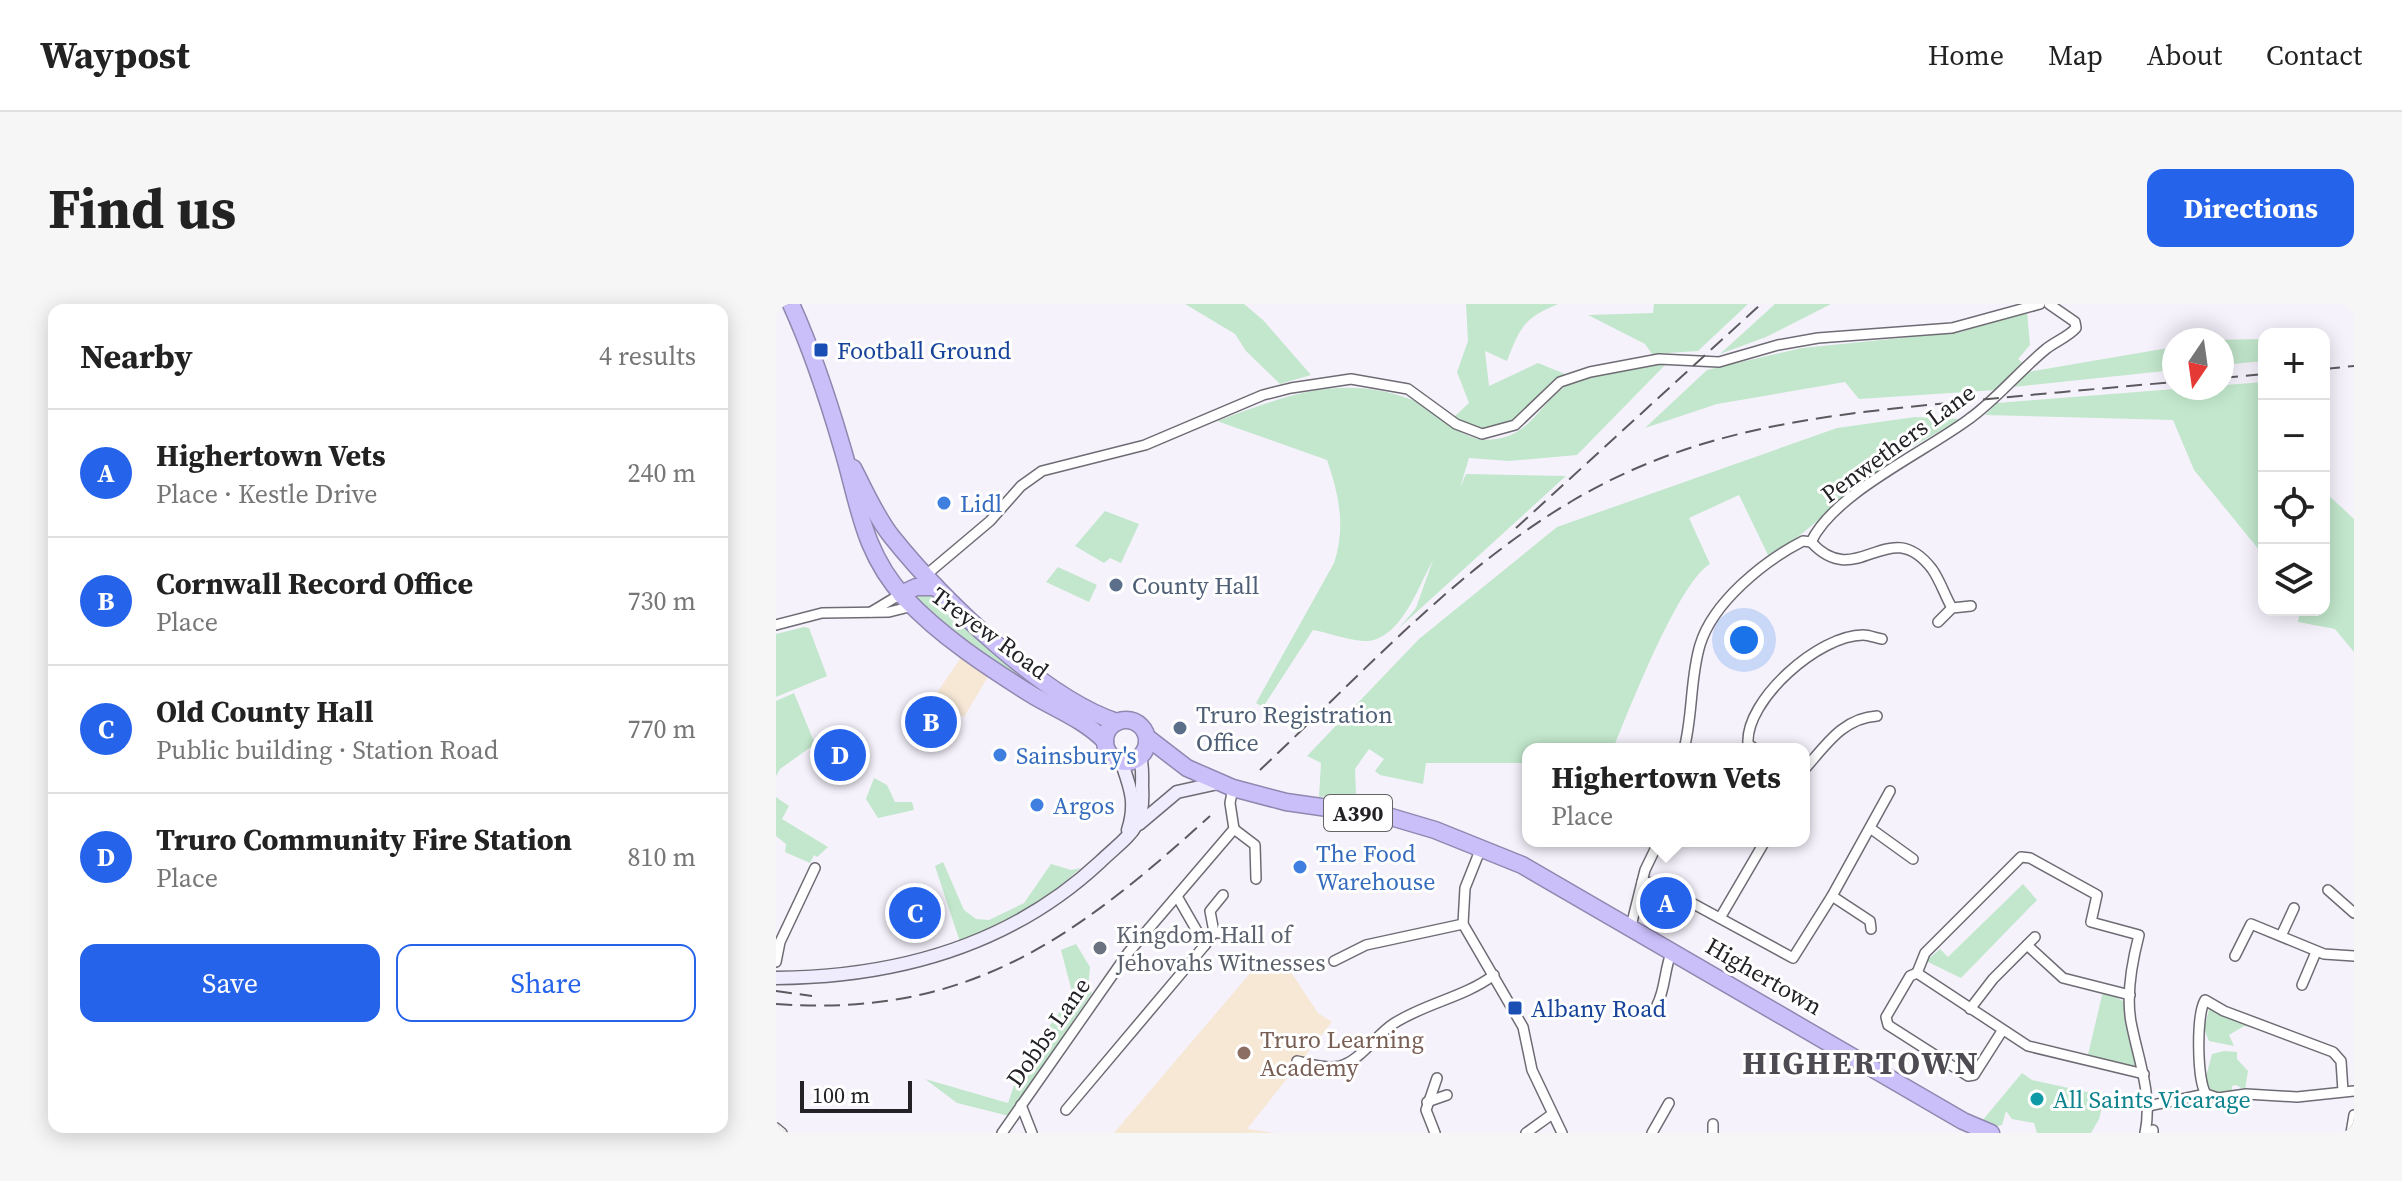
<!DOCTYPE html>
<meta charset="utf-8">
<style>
:root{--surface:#fff;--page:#f6f6f6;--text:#222;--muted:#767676;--line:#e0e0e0;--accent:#2563eb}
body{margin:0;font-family:"Source Serif 4",serif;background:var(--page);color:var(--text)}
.controls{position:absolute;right:24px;top:24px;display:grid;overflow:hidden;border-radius:16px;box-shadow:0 4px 20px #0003}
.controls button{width:72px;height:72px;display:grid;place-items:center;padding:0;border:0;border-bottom:2px solid var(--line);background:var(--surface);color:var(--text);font:40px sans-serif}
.compass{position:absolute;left:1386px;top:24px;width:72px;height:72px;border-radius:50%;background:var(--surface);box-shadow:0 4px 20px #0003;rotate:193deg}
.scale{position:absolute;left:24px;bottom:20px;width:112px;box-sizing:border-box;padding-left:8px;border:4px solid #232125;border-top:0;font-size:22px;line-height:28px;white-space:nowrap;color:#232125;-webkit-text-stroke:6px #fff;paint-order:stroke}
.you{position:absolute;left:968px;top:336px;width:28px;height:28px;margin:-20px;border:6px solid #fff;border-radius:50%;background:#1a73e8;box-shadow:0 0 0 12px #1a73e833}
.badge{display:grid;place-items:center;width:52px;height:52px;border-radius:50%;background:var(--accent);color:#fff;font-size:26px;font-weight:700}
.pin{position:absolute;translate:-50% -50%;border:4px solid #fff;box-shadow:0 2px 8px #0006}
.popup{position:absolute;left:746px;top:439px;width:288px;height:104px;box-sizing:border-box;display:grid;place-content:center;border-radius:16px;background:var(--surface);filter:drop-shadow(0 2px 6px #0005);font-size:26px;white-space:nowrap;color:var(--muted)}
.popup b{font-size:30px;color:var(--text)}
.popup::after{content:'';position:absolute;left:50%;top:100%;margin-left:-16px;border:16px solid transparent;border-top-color:var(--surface)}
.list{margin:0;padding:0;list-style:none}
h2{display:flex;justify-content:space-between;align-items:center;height:104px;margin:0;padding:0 32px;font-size:34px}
h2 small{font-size:26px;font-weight:400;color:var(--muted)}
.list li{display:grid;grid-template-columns:52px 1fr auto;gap:24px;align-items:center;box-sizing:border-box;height:128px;padding:0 32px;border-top:2px solid var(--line)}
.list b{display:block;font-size:30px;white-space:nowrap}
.list p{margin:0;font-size:26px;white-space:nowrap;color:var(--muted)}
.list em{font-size:26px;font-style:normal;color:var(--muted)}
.actions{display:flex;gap:16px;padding:24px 32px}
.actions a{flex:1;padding:18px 0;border:2px solid var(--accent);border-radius:16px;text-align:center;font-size:28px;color:var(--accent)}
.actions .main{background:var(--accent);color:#fff}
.icon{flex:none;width:44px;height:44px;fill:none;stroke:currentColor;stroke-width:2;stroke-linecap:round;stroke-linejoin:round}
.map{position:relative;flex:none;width:1578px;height:829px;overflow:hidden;border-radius:16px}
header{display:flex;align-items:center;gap:48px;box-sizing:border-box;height:112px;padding:0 40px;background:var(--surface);border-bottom:2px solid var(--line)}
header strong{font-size:38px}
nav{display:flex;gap:44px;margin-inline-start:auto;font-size:28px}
.intro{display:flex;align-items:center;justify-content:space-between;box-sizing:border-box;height:192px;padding:0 48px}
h1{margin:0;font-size:56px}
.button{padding:20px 36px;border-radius:16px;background:var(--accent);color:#fff;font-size:28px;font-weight:700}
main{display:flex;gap:48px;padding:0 48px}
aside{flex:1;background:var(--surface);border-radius:16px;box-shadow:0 4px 20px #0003}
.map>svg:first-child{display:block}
.education{fill:#f6e8d5}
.green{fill:#c2e7cc}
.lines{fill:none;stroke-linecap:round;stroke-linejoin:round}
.street-casing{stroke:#6f6b74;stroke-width:12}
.secondary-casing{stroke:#6f6b74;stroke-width:15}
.highway-casing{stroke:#9088af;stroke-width:19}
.street{stroke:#fff;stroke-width:9}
.secondary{stroke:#efecfe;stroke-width:12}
.highway{stroke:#cbbffa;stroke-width:16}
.rail{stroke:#5c5a5f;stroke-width:2;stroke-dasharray:16 8;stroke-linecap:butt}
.transit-dot{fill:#1a4fb4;stroke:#fff;stroke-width:3}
.shop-dot{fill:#3f7fe0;stroke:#fff;stroke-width:3}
.service-dot{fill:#5c6f8a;stroke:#fff;stroke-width:3}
.worship-dot{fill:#6b7280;stroke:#fff;stroke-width:3}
.education-dot{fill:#8d6e63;stroke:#fff;stroke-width:3}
.culture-dot{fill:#0f9aa8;stroke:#fff;stroke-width:3}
.labels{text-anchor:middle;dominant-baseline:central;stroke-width:6;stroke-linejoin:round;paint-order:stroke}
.shield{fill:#fff;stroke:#656466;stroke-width:2}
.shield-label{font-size:22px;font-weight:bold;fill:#232125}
.transit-label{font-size:24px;fill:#164399;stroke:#fff;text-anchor:start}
.street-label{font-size:24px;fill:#232125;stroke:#fff}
.shop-label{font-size:24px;fill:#366cbe;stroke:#fff;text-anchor:start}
.service-label{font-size:24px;fill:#4e5e75;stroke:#fff;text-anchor:start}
.worship-label{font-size:24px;fill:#5b616d;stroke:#fff;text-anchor:start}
.education-label{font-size:24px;fill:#785e54;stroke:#fff;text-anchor:start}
.culture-label{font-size:24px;fill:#0d838f;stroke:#fff;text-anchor:start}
.district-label{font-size:32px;font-weight:bold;letter-spacing:2px;fill:#4e4b53;stroke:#fff}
</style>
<header>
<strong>Waypost</strong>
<nav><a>Home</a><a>Map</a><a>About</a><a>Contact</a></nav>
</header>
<div class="intro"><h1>Find us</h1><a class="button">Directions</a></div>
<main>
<aside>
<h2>Nearby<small>4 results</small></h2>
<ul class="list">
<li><span class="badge">A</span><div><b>Highertown Vets</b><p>Place · Kestle Drive</p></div><em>240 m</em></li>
<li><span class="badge">B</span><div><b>Cornwall Record Office</b><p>Place</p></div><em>730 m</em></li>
<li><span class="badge">C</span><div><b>Old County Hall</b><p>Public building · Station Road</p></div><em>770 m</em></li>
<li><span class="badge">D</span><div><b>Truro Community Fire Station</b><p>Place</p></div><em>810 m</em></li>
</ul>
<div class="actions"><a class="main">Save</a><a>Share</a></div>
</aside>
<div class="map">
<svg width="1578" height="829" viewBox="0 0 1578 829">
<rect width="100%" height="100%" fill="#f6f2fc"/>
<g class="education">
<polygon points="186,352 213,371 188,413 156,396"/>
<polygon points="507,656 542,709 556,718 471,825 500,829 338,829 482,660 493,670"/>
</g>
<g class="green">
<polygon points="409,0 468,0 487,16 535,71 504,80 470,47 459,30"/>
<path d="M 690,0 L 782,0 C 748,14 744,23 731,57 L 709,47 L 713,82 L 762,59 L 789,70 C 753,89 730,153 678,113 L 693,99 L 681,68 L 692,37 Z"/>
<polygon points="878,0 972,0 922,47 876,50 869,40 812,11 877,9"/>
<polygon points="999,0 1055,0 990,33 944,50"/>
<polygon points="1251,7 1254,41 1242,55 1249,61 1220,86 1083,95 1069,78 941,100 869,124 931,66 1026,44 1185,28"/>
<polygon points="1488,35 1488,57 1446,61 1446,36 1435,36"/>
<polygon points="1398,43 1398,66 1237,83 1252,68"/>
<path d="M 890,60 L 801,151 L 733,157 L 693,154 L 684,184 L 690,170 L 790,172 L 623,324 L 640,304 L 657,256 C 642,283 624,339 587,337 C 571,336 553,329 537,326 L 487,403 L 480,399 L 558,259 C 570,224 563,190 551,156 L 441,117 C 507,93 561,70 631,94 C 670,106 682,146 729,133 C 755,126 768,97 789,82 C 813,64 860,62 890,60 Z"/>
<polygon points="1488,78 1488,252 1418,166 1397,116 1209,111 1221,99"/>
<path d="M 1139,113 L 1185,115 L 1122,151 L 1018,236 L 992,251 L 963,191 L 913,214 L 934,260 C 902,279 853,406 837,445 L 752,445 L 752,482 L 748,459 L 650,459 L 647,480 L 604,471 L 599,467 L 608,455 L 593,445 L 579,465 L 580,490 L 543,493 L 545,459 L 531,452 L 643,335 L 781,223 L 1061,124 Z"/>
<polygon points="1548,187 1578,215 1578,348 1559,325 1522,318 1524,306 1548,306"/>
<polygon points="329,207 363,220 345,259 334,254 328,259 299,242"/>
<polygon points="282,263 321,281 313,298 270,278"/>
<polygon points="153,286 293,406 180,333 138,297 139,289"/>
<polygon points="28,323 33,324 51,372 0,393 0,330"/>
<polygon points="18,389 39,440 4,465 0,472 0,397"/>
<polygon points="98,474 111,481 119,498 136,498 138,506 102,514 90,495"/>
<polygon points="0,493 13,502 6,515 52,543 41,553 38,551 34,559 9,548 10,540 0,532"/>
<polygon points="167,558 188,606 200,615 213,616 248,599 275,560 295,566 305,564 261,601 184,638 159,562"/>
<polygon points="1247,580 1261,596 1185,674 1150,657 1164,645 1172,653"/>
<polygon points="300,640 314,663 312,683 316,689 233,812 181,799 149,775 232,799 245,760 289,701 295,684 285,646"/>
<polygon points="1327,687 1349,698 1360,765 1311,755"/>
<polygon points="1434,702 1479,722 1478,724 1468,722 1453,731 1458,742 1433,737 1428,725"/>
<polygon points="1448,747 1461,748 1461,755 1472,767 1469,786 1460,781 1456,782 1456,788 1440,789 1428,780 1436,750"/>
<polygon points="1246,769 1256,776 1329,792 1323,815 1315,829 1261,829 1258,819 1236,815 1230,807 1226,821 1217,823 1205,818"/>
</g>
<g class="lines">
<defs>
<g id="street">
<path d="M 1035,238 C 1082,289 1112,208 1156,265 C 1164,276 1169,292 1176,304"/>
<polyline points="150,271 214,217 245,182 266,167 369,141 487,91 515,84 575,75 632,85 680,120 706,130 739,121 784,78 814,68 883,55 943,58 1002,41 1042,34 1176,24 1264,0"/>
<polyline points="95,308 125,290"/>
<polyline points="1162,318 1176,304 1195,302"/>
<polyline points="0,321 46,309 113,308 137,302"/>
<path d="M 908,445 C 917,411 914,374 924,341 C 937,298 988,257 1027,237 L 1035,238 C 1058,189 1149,148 1193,115 C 1221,95 1243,67 1270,45 C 1280,37 1292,33 1300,24 L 1299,18 L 1273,0"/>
<path d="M 979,445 L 972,440 C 969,396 1043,331 1087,331 C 1093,331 1100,334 1106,335"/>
<path d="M 1028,466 C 1050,441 1067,414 1101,412"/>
<polyline points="1094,524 1137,555"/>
<polyline points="458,525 479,541 480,575"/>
<polyline points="705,544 689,584 687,620 747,723 756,766 786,829"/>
<polyline points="866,578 879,579 1017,654 1056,592 1114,487"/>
<polyline points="1552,586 1578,609"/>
<polyline points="1056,592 1094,617 1095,625"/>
<polyline points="944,614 989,537"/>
<polyline points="855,622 869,566 883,537"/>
<polyline points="438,628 460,632"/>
<polyline points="1505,632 1518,604"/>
<polyline points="429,641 438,628 434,607 447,591"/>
<polyline points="1251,641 1287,674 1354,691"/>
<polyline points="1459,652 1475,620 1548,650 1578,652"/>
<polyline points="558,657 590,641 687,620"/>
<polyline points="0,658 4,638 39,564"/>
<path d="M 1141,669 L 1149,649 L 1245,553 L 1254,554 L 1321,591 L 1315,618 L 1363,631 C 1356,658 1350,691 1355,718 C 1362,755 1377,791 1369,829"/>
<polyline points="1141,669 1252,742 1368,770"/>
<polyline points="1141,669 1134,672 1110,713 1112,721 1192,772 1198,771 1226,727"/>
<polyline points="1526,681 1540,648"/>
<path d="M 881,701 C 890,683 888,665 896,647"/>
<polyline points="1194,705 1217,675 1259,633"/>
<path d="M 521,757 C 534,760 550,765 564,762 C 584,757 600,731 617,720 C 649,699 687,694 718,671"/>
<path d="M 1430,790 C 1421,777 1420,711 1429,696 L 1448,707 L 1557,748 L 1565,757 L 1567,787"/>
<polyline points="651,798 671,791"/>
<polyline points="245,801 256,829"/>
<polyline points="1372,802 1430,790 1442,794 1470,790 1521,793 1578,787"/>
<polyline points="290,806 429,641 402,594"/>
<polyline points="937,820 937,829"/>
<polyline points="0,824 6,829"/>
<polyline points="226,829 352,649 458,525 454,499 457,484"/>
<polyline points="659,829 650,806 661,774"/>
<polyline points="750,829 775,811"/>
<polyline points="876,829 893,799"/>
<polyline points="1377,829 1377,826"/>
<polyline points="1575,829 1578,811"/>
</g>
<g id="secondary">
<path d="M 345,457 C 354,483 361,498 352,526"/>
<polyline points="363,520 401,488 442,479"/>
<path d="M 0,674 C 121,673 234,642 324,558 C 352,531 369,526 366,483 C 366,473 367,463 364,453"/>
</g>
<g id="highway">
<path d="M 15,0 C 36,46 52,95 66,143 C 83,199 86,247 128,293 C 164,332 213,364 258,392 C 284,407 308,416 329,437"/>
<path d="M 77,164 C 89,187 100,213 116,233 C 165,294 267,394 341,418"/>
<polyline points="125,290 140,283 160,283"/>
<circle cx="350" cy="437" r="21"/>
<polyline points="372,434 411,464 457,484 510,498 615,513 659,526 746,561 1187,817 1215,829"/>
</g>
</defs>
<use href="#street" class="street-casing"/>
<use href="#secondary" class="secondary-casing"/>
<use href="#highway" class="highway-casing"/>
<use href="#street" class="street"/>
<use href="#secondary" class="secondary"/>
<use href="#highway" class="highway"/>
<g class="rail">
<polyline points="1548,65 1578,62"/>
<polyline points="1446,74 1488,70"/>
<polyline points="740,224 985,0"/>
<path d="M 484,466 C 583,373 679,266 796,197 C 913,128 1030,113 1162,100 C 1241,92 1319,85 1398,78"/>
<polyline points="0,687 36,692"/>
<path d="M 0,700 C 193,714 299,634 434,512"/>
</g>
</g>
<g class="transit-dot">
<rect x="37" y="38" width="16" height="16" rx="4"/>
<rect x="731" y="696" width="16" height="16" rx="4"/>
</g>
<g class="shop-dot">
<circle cx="168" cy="199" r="8"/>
<circle cx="224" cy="451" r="8"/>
<circle cx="261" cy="501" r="8"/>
<circle cx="524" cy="563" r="8"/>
</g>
<g class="service-dot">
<circle cx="340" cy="281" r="8"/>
<circle cx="404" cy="424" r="8"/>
</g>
<circle class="worship-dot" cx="324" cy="644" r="8"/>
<circle class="education-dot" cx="468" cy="749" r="8"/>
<circle class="culture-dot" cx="1261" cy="795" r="8"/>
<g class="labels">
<rect class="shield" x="548" y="491" width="68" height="36" rx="6"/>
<g class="shield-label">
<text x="582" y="509">A390</text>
</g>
<g class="transit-label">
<text x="61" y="46">Football Ground</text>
<text x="755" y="704">Albany Road</text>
</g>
<g class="street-label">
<text transform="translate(1122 139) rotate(-36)">Penwethers Lane</text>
<text transform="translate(214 329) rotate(36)">Treyew Road</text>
<text transform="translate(988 672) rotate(30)">Highertown</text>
<text transform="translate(272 728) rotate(-55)">Dobbs Lane</text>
</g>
<g class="shop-label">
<text x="184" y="199">Lidl</text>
<text x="240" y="451">Sainsbury's</text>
<text x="277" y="501">Argos</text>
<text x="540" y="549">The Food<tspan x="540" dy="28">Warehouse</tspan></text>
</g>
<g class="service-label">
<text x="356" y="281">County Hall</text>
<text x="420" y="410">Truro Registration<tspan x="420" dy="28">Office</tspan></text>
</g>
<g class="worship-label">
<text x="340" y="630">Kingdom Hall of<tspan x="340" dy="28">Jehovahs Witnesses</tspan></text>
</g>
<g class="education-label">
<text x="484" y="735">Truro Learning<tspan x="484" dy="28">Academy</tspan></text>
</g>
<g class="culture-label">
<text x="1277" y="795">All Saints Vicarage</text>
</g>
<g class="district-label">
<text x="1085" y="759">HIGHERTOWN</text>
</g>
</g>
</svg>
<div class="controls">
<button>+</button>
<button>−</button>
<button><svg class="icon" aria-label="locate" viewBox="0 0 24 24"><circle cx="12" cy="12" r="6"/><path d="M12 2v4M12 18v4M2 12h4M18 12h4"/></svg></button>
<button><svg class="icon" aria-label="layers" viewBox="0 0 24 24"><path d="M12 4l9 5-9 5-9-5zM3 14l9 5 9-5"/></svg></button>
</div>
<svg class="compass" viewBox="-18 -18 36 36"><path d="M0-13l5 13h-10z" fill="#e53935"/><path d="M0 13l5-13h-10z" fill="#767676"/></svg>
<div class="scale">100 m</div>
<div class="you"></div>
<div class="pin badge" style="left:890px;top:599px">A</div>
<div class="popup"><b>Highertown Vets</b>Place</div>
<div class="pin badge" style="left:155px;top:418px">B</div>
<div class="pin badge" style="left:139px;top:609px">C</div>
<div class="pin badge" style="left:64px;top:451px">D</div>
</div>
</main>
